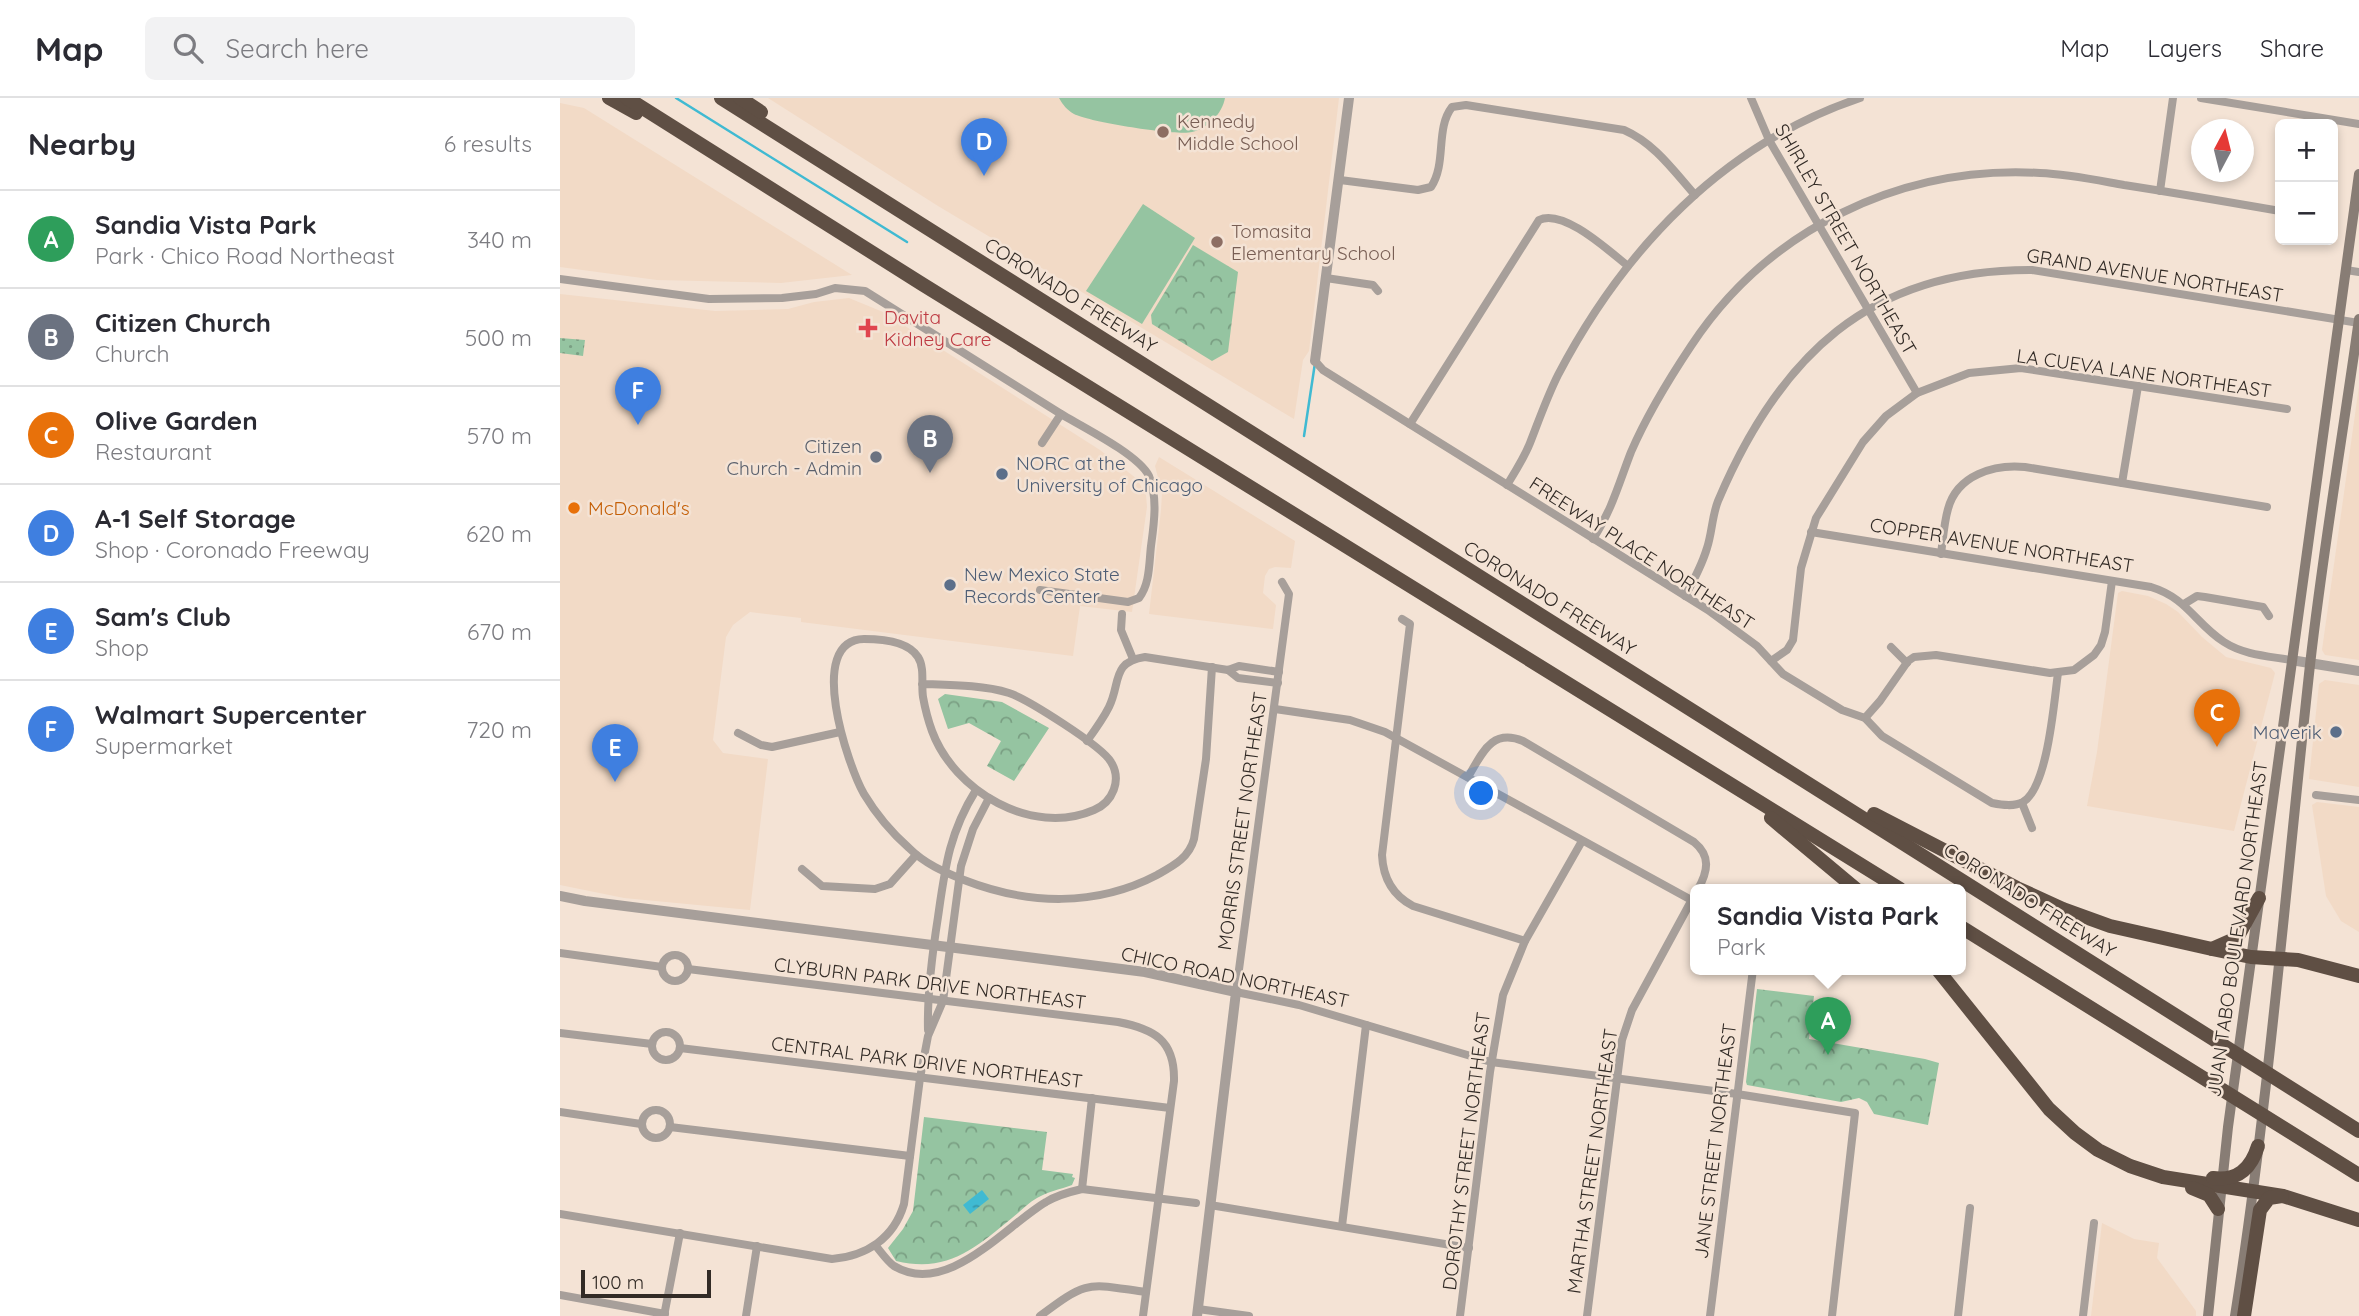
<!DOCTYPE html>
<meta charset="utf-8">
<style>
:root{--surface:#fff;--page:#f2f2f3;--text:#2b2b33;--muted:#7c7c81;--line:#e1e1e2;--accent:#1e7446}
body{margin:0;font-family:Quicksand,sans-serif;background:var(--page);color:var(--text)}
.controls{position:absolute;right:21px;top:21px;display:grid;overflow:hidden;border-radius:10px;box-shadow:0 4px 10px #0003}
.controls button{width:63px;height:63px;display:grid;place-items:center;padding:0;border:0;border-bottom:2px solid var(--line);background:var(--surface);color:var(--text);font:35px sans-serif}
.compass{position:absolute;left:1631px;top:21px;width:63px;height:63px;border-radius:50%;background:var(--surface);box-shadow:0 4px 10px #0003;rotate:7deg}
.scale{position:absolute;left:21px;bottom:18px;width:130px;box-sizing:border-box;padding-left:7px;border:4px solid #322b26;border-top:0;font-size:19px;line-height:24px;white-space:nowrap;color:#322b26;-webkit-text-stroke:5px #f4e3d5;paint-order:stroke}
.you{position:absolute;left:922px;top:696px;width:24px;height:24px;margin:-18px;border:5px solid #fff;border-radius:50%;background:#1a73e8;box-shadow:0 0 0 10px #1a73e833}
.badge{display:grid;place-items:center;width:46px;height:46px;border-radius:50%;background:var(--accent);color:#fff;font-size:23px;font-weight:700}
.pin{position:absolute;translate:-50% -58px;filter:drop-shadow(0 2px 4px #0008)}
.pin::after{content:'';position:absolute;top:37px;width:24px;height:21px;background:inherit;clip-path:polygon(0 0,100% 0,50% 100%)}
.popup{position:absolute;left:1130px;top:786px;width:276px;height:91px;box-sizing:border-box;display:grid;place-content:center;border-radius:10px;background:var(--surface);filter:drop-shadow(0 2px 5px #0005);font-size:23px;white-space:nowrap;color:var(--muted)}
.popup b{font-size:26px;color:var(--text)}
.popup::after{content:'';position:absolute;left:50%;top:100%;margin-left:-14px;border:14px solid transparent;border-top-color:var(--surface)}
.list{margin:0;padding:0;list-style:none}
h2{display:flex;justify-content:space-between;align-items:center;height:91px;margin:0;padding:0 28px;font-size:30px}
h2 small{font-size:23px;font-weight:400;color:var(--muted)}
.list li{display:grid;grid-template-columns:46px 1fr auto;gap:21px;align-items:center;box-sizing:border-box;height:98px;padding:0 28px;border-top:2px solid var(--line)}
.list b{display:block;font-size:26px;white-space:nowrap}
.list p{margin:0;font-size:23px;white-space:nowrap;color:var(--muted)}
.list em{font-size:23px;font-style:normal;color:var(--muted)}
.icon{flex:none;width:38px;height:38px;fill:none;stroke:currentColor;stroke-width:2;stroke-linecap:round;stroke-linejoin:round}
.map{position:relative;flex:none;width:1799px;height:1218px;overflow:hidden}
header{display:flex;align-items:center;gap:42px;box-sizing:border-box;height:98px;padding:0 35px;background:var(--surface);border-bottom:2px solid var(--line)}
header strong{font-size:33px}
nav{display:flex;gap:38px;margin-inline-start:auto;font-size:24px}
.search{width:490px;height:63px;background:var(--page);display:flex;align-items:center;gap:18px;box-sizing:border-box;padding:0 24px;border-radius:10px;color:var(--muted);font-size:26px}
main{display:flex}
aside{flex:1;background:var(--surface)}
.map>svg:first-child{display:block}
.built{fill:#f2dac6}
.grass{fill:#95c4a1}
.park{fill:url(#park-crowns)}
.garden{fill:url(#garden-dots)}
.water{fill:url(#water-ripples)}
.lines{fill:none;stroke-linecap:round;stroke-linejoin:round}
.stream{stroke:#40bad2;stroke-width:2.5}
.minor{stroke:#a79f9a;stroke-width:8}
.tertiary{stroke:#a79f9a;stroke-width:10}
.secondary{stroke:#887d75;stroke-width:10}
.motorway{stroke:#5f4f44;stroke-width:14}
.education-dot{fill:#8d6e63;stroke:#f4e3d5;stroke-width:2.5}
.health-dot{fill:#e0444e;stroke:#f4e3d5;stroke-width:2.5}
.worship-dot{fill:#6b7280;stroke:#f4e3d5;stroke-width:2.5}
.service-dot{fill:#5c6f8a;stroke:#f4e3d5;stroke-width:2.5}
.food-dot{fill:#e8710a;stroke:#f4e3d5;stroke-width:2.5}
.labels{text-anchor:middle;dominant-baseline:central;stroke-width:5;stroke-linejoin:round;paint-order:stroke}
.education-label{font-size:19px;fill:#785e54;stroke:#f4e3d5;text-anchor:start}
.street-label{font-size:19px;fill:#322b26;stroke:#f4e3d5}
.health-label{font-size:19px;fill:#be3a42;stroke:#f4e3d5;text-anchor:start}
.worship-label{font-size:19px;fill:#5b616d;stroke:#f4e3d5;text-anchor:end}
.service-label{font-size:19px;fill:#4e5e75;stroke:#f4e3d5;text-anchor:start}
.food-label{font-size:19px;fill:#c56008;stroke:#f4e3d5;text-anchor:start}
</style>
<header>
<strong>Map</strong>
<div class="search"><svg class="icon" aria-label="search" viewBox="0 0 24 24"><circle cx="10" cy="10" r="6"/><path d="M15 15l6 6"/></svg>Search here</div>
<nav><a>Map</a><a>Layers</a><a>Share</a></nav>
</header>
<main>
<aside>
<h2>Nearby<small>6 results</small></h2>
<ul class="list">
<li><span class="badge" style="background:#2e9e5b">A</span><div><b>Sandia Vista Park</b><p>Park · Chico Road Northeast</p></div><em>340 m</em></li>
<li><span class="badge" style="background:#6b7280">B</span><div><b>Citizen Church</b><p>Church</p></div><em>500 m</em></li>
<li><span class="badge" style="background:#e8710a">C</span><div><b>Olive Garden</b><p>Restaurant</p></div><em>570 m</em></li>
<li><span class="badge" style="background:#3f7fe0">D</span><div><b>A-1 Self Storage</b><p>Shop · Coronado Freeway</p></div><em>620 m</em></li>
<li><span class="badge" style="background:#3f7fe0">E</span><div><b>Sam's Club</b><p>Shop</p></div><em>670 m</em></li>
<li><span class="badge" style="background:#3f7fe0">F</span><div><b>Walmart Supercenter</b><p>Supermarket</p></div><em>720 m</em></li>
</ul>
</aside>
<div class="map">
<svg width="1799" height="1218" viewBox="0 0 1799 1218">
<defs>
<pattern id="park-crowns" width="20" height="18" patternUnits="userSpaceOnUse" patternTransform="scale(1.75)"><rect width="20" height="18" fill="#95c4a1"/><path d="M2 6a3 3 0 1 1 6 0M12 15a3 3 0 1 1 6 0" fill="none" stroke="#7a9f83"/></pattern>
<pattern id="garden-dots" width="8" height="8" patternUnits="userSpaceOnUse" patternTransform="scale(1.75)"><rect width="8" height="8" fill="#95c4a1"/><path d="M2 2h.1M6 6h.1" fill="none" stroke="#7a9f83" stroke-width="1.8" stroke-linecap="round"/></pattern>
<pattern id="water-ripples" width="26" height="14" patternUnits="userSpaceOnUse" patternTransform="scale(1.75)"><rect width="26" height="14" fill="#40bad2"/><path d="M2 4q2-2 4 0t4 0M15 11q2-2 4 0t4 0" fill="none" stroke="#3697aa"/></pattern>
</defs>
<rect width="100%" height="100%" fill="#f4e3d5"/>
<g class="built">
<polygon points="208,0 779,0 749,253 743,262 734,321 378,108"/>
<polygon points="0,5 24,10 292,177 221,185 97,182 0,169"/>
<polygon points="0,196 155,213 228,211 254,204 289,200 323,214 540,352 577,381 586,397 587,409 572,514 520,508 513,558 241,524 241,520 190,514 173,527 166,539 153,642 163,655 208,661 190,812 64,800 0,787"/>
<polygon points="1799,288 1799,562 1765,557 1762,552"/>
<polygon points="599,359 735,443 731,470 715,469 709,471 705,478 703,495 716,507 713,531 589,516 601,412 602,395 595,368"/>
<polygon points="1562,493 1588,498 1606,506 1618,514 1642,539 1666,559 1711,570 1715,575 1674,733 1527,708 1537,654 1558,495"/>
<polygon points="1765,582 1799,587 1799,689 1749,681 1759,586"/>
<polygon points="1757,704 1799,709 1799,834 1781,823 1766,798 1752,707"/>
<polygon points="1542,1125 1574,1141 1599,1145 1597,1160 1636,1213 1636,1218 1531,1218"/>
</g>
<g class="grass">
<path d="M 499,0 L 665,0 C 662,16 648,30 632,34 C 617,38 529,24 514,16 C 507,12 503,7 499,0 Z"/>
<polygon points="583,106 635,140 582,226 526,193"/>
</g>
<g class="park">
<polygon points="633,147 678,174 668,254 652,263 592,226 591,217"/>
<polygon points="385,596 442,604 489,630 454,683 427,668 441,643 409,625 388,631 378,601"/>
<polygon points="1197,891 1254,898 1249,941 1365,961 1379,965 1368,1027 1314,1016 1307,1004 1299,1000 1281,1004 1187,987 1186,984"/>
<path d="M 364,1019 L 487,1034 L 482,1072 L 513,1076 L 512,1079 L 515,1080 L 512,1087 C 501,1091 487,1094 477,1100 C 468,1105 460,1114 452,1120 C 414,1151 388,1175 336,1163 L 328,1150 L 343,1131 L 353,1113 Z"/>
</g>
<polygon class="garden" points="0,240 25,242 23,258 0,255"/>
<polygon class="water" points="422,1092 429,1101 410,1116 403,1107"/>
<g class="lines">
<g class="stream">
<polyline points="116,0 347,144"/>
<polyline points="744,338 755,265"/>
</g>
<g class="minor">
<polyline points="1191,0 1209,42 1357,295"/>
<polyline points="1641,0 1799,26"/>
<path d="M 780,82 L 858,92 L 871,89 C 887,65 875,31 892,9 L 906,7 L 1064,32 C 1094,45 1113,72 1135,97"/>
<polyline points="1600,93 1613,0"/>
<polyline points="1786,172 1799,174"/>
<polyline points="766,180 813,187 818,193"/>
<polyline points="0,181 149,201 222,200 256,196 275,190 305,193 501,316 482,345"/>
<path d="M 755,263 L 763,272 L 1148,512 L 1197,548 L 1223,576 L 1282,612 L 1305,620 L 1322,638 L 1432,705 C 1442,707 1454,709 1463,704 C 1488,689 1494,603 1498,575"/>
<path d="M 850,326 L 979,122 C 1003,110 1049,153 1068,168"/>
<polyline points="1562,385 1578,288"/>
<path d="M 947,387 C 955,374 964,360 970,345 C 979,322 987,299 998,277 C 1064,151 1163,46 1300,0"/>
<path d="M 1251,434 L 1591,489 C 1627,500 1635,525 1664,544 C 1684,557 1708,558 1731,562"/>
<path d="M 1033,441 C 1052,412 1059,385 1071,354 C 1087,317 1109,281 1131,248 C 1208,131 1341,67 1480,75 C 1508,76 1536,82 1564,87 C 1616,95 1668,104 1720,113"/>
<path d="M 1381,456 C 1383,441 1384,425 1388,411 C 1397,377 1434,366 1465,369 L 1707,409"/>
<polyline points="722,484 729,496 676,894 739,907 931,964 1177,996 1295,1015 1272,1218"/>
<path d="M 480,492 L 568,504 L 579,500 C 590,486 589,465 591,448 C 594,426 598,399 589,378 C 579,357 523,329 501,316"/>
<path d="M 1125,498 C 1134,482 1142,467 1147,450 C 1152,435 1152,418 1158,403 C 1219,259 1309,171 1472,172 L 1799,225"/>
<polyline points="1624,506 1637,498 1645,499 1703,509 1709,518"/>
<polyline points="562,516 561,532 573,561"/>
<path d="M 842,521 L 850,526 L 822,757 C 823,780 832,797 853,808 L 965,843"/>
<polyline points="1331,549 1347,565"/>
<polyline points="1211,563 1227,552 1233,542 1241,470 1256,420 1303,344 1326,318 1357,295 1409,275 1461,270 1727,311"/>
<polyline points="668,572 678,580 718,585"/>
<path d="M 362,586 C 390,587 423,587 449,595 C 467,601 542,648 551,664 C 562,682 553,704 534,712 C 472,739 394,693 372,633 C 368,622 365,610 363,599 C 361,586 365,570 358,559 C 348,543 321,541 304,541 C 245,542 288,668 304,696 C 316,716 332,735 349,750 C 365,766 384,774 404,782 C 468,807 536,809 597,777 C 613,768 629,760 634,741 L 646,661 L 652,569"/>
<polyline points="715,611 790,622 825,634 1135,804"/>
<polyline points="1305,620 1320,603 1348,563 1354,559 1376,557 1490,575 1514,572 1534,557 1541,547 1545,534 1552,483"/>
<polyline points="178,635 201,647 212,649 280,634"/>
<path d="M 527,643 C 535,632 543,621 549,609 C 561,585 551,564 585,559 L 668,572 L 679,568 L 719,574"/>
<path d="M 908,679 C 922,656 931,630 963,643 L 1134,744 C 1151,758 1148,773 1138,791"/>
<polyline points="1756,697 1799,702"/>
<polyline points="1462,705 1472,730"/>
<polyline points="242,771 262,788 315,791 330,786 356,757"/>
<polyline points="0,855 102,869"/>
<circle cx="115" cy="870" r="13"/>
<path d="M 128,871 L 558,924 C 594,931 615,942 614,983 L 583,1218"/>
<path d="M 368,932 C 367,894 372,857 378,819 C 385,770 389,735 416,692"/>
<circle cx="106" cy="948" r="14"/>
<polyline points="0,935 92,946"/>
<polyline points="120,950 610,1010"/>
<circle cx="96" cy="1026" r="14"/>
<polyline points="0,1014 81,1026"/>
<polyline points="110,1029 350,1058"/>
<polyline points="522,1091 532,1000"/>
<polyline points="650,1107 909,1150"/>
<path d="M 0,1116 L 272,1161 C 307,1158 334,1140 344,1106 L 360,980 L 368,938 L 383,903 L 401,768 L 413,731 L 429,700"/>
<polyline points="782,1128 806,927"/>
<path d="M 316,1148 C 321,1154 327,1163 334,1168 C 387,1200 445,1128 486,1104 C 497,1097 509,1094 522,1091 L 636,1105"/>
<polyline points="0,1197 105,1216"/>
<polyline points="638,1211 689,1218"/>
<polyline points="104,1218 120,1135"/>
<polyline points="186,1218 197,1148"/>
<path d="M 480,1218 C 529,1181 527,1186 586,1194"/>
<polyline points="900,1218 930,974 943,897 965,843 1022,743"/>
<polyline points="1027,1218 1062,942 1072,912 1135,796"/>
<polyline points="1150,1218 1193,871"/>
<polyline points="1398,1218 1410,1110"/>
<polyline points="1523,1218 1534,1125"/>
</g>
<g class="tertiary">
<polyline points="755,263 789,0"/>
<polyline points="1731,562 1799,573"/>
<polyline points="0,798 25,803 585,874 676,894 637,1218"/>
</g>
<g class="secondary">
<polyline points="1648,1218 1668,1029 1799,76"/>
<path d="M 1675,1218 C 1709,1002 1726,784 1750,567 C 1763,451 1783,336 1799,221"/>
</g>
<g class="motorway">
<polyline points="49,0 76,15"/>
<polyline points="67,0 362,186 1340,791"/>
<polyline points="161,0 1799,1033"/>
<polyline points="180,0 201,14"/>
<polyline points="1314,716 1457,790 1503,811 1550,828 1652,851 1691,859 1738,862 1799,878"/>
<polyline points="1211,720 1296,791"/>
<polyline points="1401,829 1799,1077"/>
<polyline points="1652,851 1677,840 1699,800"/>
<polyline points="1377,871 1489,1011 1515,1035 1538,1052 1570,1068 1603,1079 1723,1098 1799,1122"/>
<path d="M 1653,1080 C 1677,1083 1691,1071 1698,1048"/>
<polyline points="1632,1090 1649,1097 1658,1111"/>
<polyline points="1684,1218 1700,1112 1709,1100 1722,1098"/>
</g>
</g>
<g class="education-dot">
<circle cx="603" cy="34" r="7"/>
<circle cx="657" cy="144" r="7"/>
</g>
<path class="health-dot" d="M304.5 219.5h7v7h7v7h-7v7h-7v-7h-7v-7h7z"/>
<circle class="worship-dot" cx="316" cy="359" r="7"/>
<g class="service-dot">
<circle cx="442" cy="376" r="7"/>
<circle cx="390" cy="487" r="7"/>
<circle cx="1776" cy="634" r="7"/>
</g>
<circle class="food-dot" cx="14" cy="410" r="7"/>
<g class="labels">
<g class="education-label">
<text x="617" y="23">Kennedy<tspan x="617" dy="22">Middle School</tspan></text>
<text x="671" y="133">Tomasita<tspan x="671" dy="22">Elementary School</tspan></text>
</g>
<g class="street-label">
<text transform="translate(1286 141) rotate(60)">SHIRLEY STREET NORTHEAST</text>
<text transform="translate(1595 177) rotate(9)">GRAND AVENUE NORTHEAST</text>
<text transform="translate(511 197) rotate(32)">CORONADO FREEWAY</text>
<text transform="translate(1584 275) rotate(8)">LA CUEVA LANE NORTHEAST</text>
<text transform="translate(1442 447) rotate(9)">COPPER AVENUE NORTHEAST</text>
<text transform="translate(1082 455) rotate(33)">FREEWAY PLACE NORTHEAST</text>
<text transform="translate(990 500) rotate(32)">CORONADO FREEWAY</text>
<text transform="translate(682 723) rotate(-82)">MORRIS STREET NORTHEAST</text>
<text transform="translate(1470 802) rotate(32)">CORONADO FREEWAY</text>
<text transform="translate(1677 831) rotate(-82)">JUAN TABO BOULEVARD NORTHEAST</text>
<text transform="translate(675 879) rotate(12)">CHICO ROAD NORTHEAST</text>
<text transform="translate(370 885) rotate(7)">CLYBURN PARK DRIVE NORTHEAST</text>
<text transform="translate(367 964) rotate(7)">CENTRAL PARK DRIVE NORTHEAST</text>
<text transform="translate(1155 1043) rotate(-83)">JANE STREET NORTHEAST</text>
<text transform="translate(906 1053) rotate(-83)">DOROTHY STREET NORTHEAST</text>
<text transform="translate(1032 1063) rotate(-82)">MARTHA STREET NORTHEAST</text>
</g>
<g class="health-label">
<text x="324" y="219">Davita<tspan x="324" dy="22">Kidney Care</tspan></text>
</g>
<g class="worship-label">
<text x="302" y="348">Citizen<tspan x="302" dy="22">Church - Admin</tspan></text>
</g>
<g class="service-label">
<text x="456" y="365">NORC at the<tspan x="456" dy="22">University of Chicago</tspan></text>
<text x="404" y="476">New Mexico State<tspan x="404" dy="22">Records Center</tspan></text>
<text x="1762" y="634" text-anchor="end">Maverik</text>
</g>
<g class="food-label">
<text x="28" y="410">McDonald's</text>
</g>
</g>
</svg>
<div class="controls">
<button>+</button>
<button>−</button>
</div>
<svg class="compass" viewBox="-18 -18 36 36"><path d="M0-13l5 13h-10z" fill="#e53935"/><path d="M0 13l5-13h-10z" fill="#7c7c81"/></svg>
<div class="scale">100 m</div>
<div class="you"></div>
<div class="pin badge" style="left:1268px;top:957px;background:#2e9e5b">A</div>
<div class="popup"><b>Sandia Vista Park</b>Park</div>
<div class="pin badge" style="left:370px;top:375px;background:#6b7280">B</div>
<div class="pin badge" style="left:1657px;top:649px;background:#e8710a">C</div>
<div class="pin badge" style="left:424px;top:78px;background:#3f7fe0">D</div>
<div class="pin badge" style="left:55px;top:684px;background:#3f7fe0">E</div>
<div class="pin badge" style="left:78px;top:327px;background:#3f7fe0">F</div>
</div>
</main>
